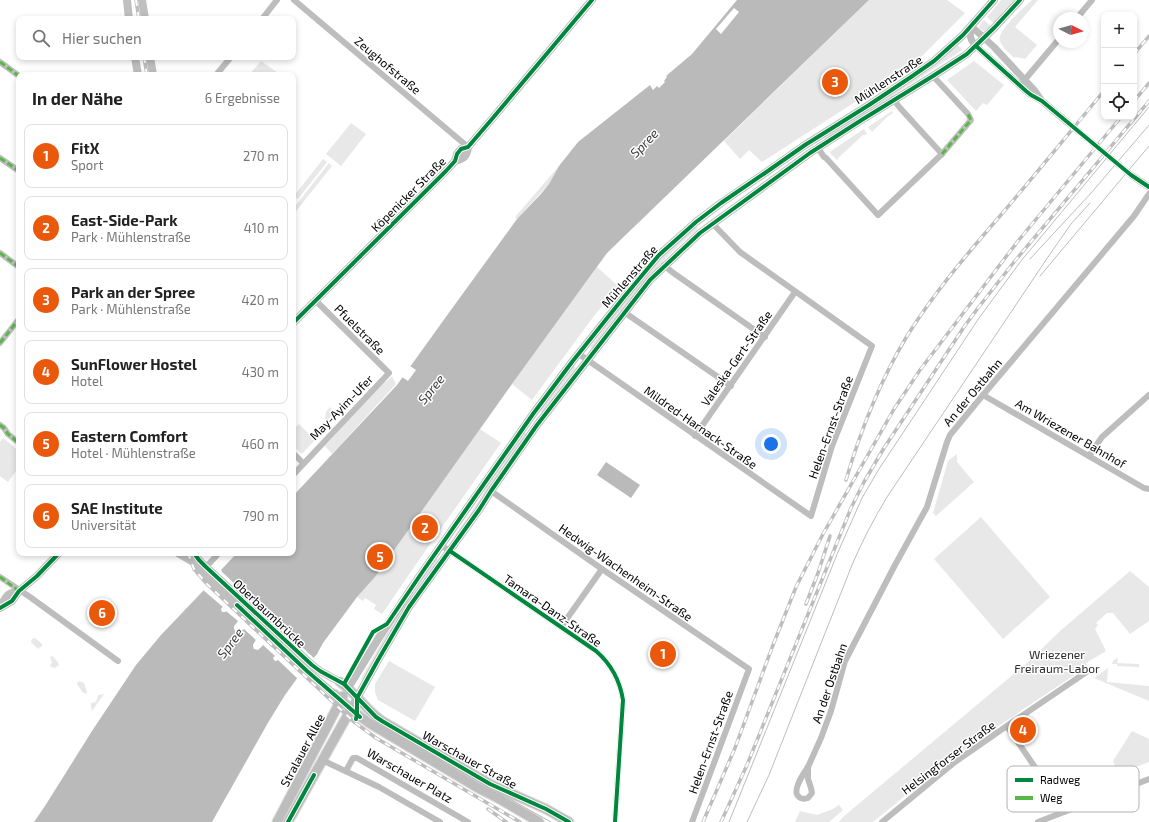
<!DOCTYPE html>
<html lang="de">
<meta charset="utf-8">
<style>
:root{--surface:#fff;--page:#f6f6f6;--text:#222;--muted:#767676;--line:#e0e0e0;--accent:#ea580c}
body{margin:0;font-family:"Exo 2",sans-serif;background:var(--page);color:var(--text)}
.controls{position:absolute;right:12px;top:12px;display:grid;overflow:hidden;border-radius:8px;box-shadow:0 2px 6px #0003}
.controls button{width:36px;height:36px;display:grid;place-items:center;padding:0;border:0;border-bottom:1px solid var(--line);background:var(--surface);color:var(--text);font:20px sans-serif}
.compass{position:absolute;left:1053px;top:12px;width:36px;height:36px;border-radius:50%;background:var(--surface);box-shadow:0 2px 6px #0003;rotate:95deg}
.you{position:absolute;left:771px;top:444px;width:14px;height:14px;margin:-10px;border:3px solid #fff;border-radius:50%;background:#1a73e8;box-shadow:0 0 0 6px #1a73e833}
.badge{display:grid;place-items:center;width:26px;height:26px;border-radius:50%;background:var(--accent);color:#fff;font-size:13px;font-weight:700}
.pin{position:absolute;translate:-50% -50%;border:2px solid #fff;box-shadow:0 1px 4px #0006}
.list{margin:0;padding:0;list-style:none}
h2{display:flex;justify-content:space-between;align-items:center;height:52px;margin:0;padding:0 16px;font-size:17px}
h2 small{font-size:13px;font-weight:400;color:var(--muted)}
.list li{display:grid;grid-template-columns:26px 1fr auto;gap:12px;align-items:center;box-sizing:border-box;height:64px;margin:0 8px 8px;padding:0 8px;border:1px solid var(--line);border-radius:8px}
.list b{display:block;font-size:15px;white-space:nowrap}
.list p{margin:0;font-size:13px;white-space:nowrap;color:var(--muted)}
.list em{font-size:13px;font-style:normal;color:var(--muted)}
.icon{flex:none;width:22px;height:22px;fill:none;stroke:currentColor;stroke-width:2;stroke-linecap:round;stroke-linejoin:round}
.map{position:relative;flex:none;width:1149px;height:822px;overflow:hidden}
.search{position:absolute;background:var(--surface);box-shadow:0 2px 6px #0003;left:16px;top:16px;width:280px;height:44px;display:flex;align-items:center;gap:10px;box-sizing:border-box;padding:0 14px;border-radius:8px;color:var(--muted);font-size:15px}
.panel{position:absolute;background:var(--surface);box-shadow:0 2px 6px #0003;left:16px;top:72px;width:280px;height:484px;border-radius:8px}
.map>svg:first-child{display:block}
.green{fill:#e8e8e8}
.water{fill:#bababa;fill-rule:evenodd}
.pier{fill:#fff;fill-rule:evenodd}
.lines{fill:none;stroke-linecap:round;stroke-linejoin:round}
.tertiary-tunnel{stroke:#d9d9d9;stroke-width:7;stroke-dasharray:7 3.5;stroke-linecap:butt}
.primary-casing{stroke:#dbdbdb;stroke-width:11}
.minor{stroke:#bdbdbd;stroke-width:6}
.tertiary{stroke:#bdbdbd;stroke-width:7}
.secondary{stroke:#bfbfbf;stroke-width:8}
.primary{stroke:#bdbdbd;stroke-width:9}
.tram{stroke:#bdbdbd;stroke-width:1}
.rail-casing{stroke:#bdbdbd;stroke-width:3.5}
.rail{stroke:#fff;stroke-width:2;stroke-dasharray:6;stroke-linecap:butt}
.quiet{stroke:#58b947;stroke-width:3;stroke-dasharray:6 3;stroke-linecap:butt}
.cycleway-casing{stroke:#fff;stroke-width:6}
.cycleway{stroke:#00873e;stroke-width:4}
.labels{text-anchor:middle;dominant-baseline:central;stroke-width:3;stroke-linejoin:round;paint-order:stroke}
.street-label{font-size:12px;fill:#000;stroke:#fff}
.park-label{font-size:12px;fill:#2c2c2c;stroke:#fff}
.water-label{font-size:13px;font-style:italic;fill:#3d3d3d;stroke:#fff}
.key{fill:#fff;stroke:#b2b2b2;stroke-width:1}
.key-label{font-size:11px;fill:#000}
</style>
<div class="map">
<svg width="1149" height="822" viewBox="0 0 1149 822">
<rect width="100%" height="100%" fill="#fff"/>
<g class="green">
<polygon points="869,0 947,0 965,13 922,56 911,66 762,162 749,150 740,159 724,141"/>
<polygon points="1001,0 1015,0 994,23 987,17"/>
<path d="M 1032,0 L 1038,0 L 1015,27 L 1037,45 L 1025,59 L 1016,57 L 1014,58 C 1010,53 1002,48 1000,41 C 996,31 1024,8 1032,0 Z"/>
<polygon points="984,20 991,26 986,30 983,31 979,28 980,25"/>
<polygon points="957,44 962,50 826,140 824,138 847,123"/>
<polygon points="261,61 278,73 277,75 249,75"/>
<polygon points="974,61 1004,85 987,105 983,103 976,111 947,80"/>
<polygon points="892,111 893,113 887,117 872,132 868,127"/>
<polygon points="351,123 366,134 341,166 326,154"/>
<polygon points="864,129 867,134 865,135 863,135 838,158 838,161 830,153 831,151"/>
<polygon points="323,159 327,162 298,199 294,196"/>
<polygon points="329,163 332,166 293,215 293,209"/>
<polygon points="559,166 549,184 517,219 515,217"/>
<path d="M 696,226 L 698,229 C 656,262 625,306 592,349 L 590,347 L 643,277 L 661,258 Z"/>
<polygon points="597,267 618,286 594,316 532,400 512,384"/>
<polygon points="573,366 576,368 559,390 542,413 540,411"/>
<polygon points="392,376 396,384 332,454 325,446 381,384 387,381"/>
<polygon points="330,407 334,412 328,420 325,419 326,412"/>
<polygon points="299,424 315,440 302,454 293,446 293,430"/>
<polygon points="480,429 501,443 412,570 382,614 374,609 376,605 365,598 363,601 357,597 375,577"/>
<polygon points="525,432 527,434 457,537 455,535 479,501 488,485"/>
<polygon points="3,438 19,451 19,467 8,482 0,476 0,442"/>
<polygon points="957,454 957,462 974,482 936,516 933,513 948,461"/>
<polygon points="981,517 1050,597 1003,639 934,559"/>
<polygon points="436,558 439,560 363,681 361,679 390,627"/>
<polygon points="1130,571 1149,587 1149,621 1130,634 1113,613 1107,613 1096,623 1098,625 1095,629 1106,651 1086,663 1088,666 1010,718 949,760 873,822 839,822 843,817 1028,662 1060,631"/>
<polygon points="35,638 42,644 42,646 38,649 31,642 32,639"/>
<path d="M 52,656 C 55,659 58,661 59,665 L 55,668 L 51,667 L 50,665 L 52,663 L 50,657 Z"/>
<polygon points="1117,658 1118,658 1117,663 1139,664 1139,667 1117,666 1117,664 1112,664 1113,661"/>
<polygon points="389,661 435,687 415,721 378,700 375,692 375,684"/>
<polygon points="1108,668 1107,682 1149,686 1149,701 1094,678"/>
<polygon points="80,681 84,683 87,692 86,694 82,692 80,688 77,684 77,683"/>
<polygon points="103,694 104,694 92,711 91,706 91,703 96,702 98,695"/>
<polygon points="1132,731 1149,739 1149,762 1118,774 1113,761"/>
<polygon points="839,805 843,810 829,822 795,822 800,811 817,815 833,809"/>
</g>
<g class="water">
<path d="M 737,0 L 869,0 L 607,253 L 512,384 L 375,577 L 357,597 L 323,643 L 317,654 L 298,677 L 285,695 L 269,721 L 212,822 L 34,822 L 45,806 L 92,731 L 136,665 L 161,635 L 222,571 L 221,570 L 237,553 L 293,553 L 293,496 L 397,385 L 448,314 L 517,219 L 541,194 L 549,184 L 559,166 L 578,142 L 650,85 L 653,90 L 657,86 L 659,88 L 665,82 L 664,81 L 667,77 L 666,76 L 692,54 ZM 241,589 L 244,589 L 244,592 L 225,612 L 221,609 ZM 261,603 L 261,609 L 240,632 L 235,631 L 234,626 L 255,604 ZM 275,621 L 280,621 L 280,627 L 260,648 L 254,649 L 253,645 L 256,640 ZM 293,638 L 295,638 L 295,641 L 276,661 L 274,660 L 275,656 Z"/>
<polygon points="606,462 640,485 631,498 597,475"/>
</g>
<g class="pier">
<polygon points="734,8 739,12 721,34 716,29"/>
<polygon points="410,366 416,370 408,381 402,377"/>
<path d="M 220,570 L 257,605 L 259,605 L 259,607 L 276,623 L 278,623 L 278,624 L 278,623 L 276,623 L 258,642 L 255,645 L 256,647 L 260,646 L 278,625 L 315,659 L 298,679 L 278,660 L 276,661 L 274,660 L 273,658 L 275,656 L 263,645 L 258,650 L 254,649 L 253,645 L 256,640 L 244,629 L 240,632 L 235,631 L 234,627 L 238,621 L 226,611 L 225,612 L 222,612 L 221,609 L 223,607 L 202,589 ZM 259,605 L 259,608 L 242,627 L 239,630 L 236,629 L 236,627 L 256,606 Z"/>
</g>
<g class="lines">
<polyline class="tertiary-tunnel" points="1067,122 1131,175"/>
<defs>
<g id="primary">
<path d="M 340,682 C 356,693 366,710 382,721 L 490,784 L 546,809 L 569,822"/>
<polyline points="334,694 357,714 369,723 478,788 496,797 539,822"/>
<polyline points="277,822 343,696"/>
<polyline points="288,822 351,709"/>
</g>
</defs>
<use href="#primary" class="primary-casing"/>
<g class="minor">
<polyline points="294,0 468,147"/>
<polyline points="1077,18 1092,0"/>
<polyline points="262,19 277,0"/>
<polyline points="0,62 19,76"/>
<polyline points="216,75 231,57"/>
<polyline points="933,76 968,114 971,120 942,154"/>
<polyline points="1022,83 1059,39"/>
<polyline points="818,148 824,157 826,158 878,215 942,154 901,109 893,99"/>
<polyline points="0,158 19,171"/>
<polyline points="0,253 19,267"/>
<polyline points="664,265 672,272 765,337"/>
<polyline points="624,312 731,386"/>
<polyline points="0,343 19,319"/>
<polyline points="579,354 811,516 832,446 872,346 740,252 713,224"/>
<polyline points="983,395 1144,488 1149,489"/>
<polyline points="0,425 4,428 8,434 19,443"/>
<polyline points="695,436 795,292"/>
<polyline points="293,453 303,463"/>
<polyline points="1089,456 1102,437 1149,395"/>
<polyline points="293,475 389,373 316,301"/>
<polyline points="491,491 602,569 749,669 692,822"/>
<path d="M 441,545 L 596,651 C 611,664 620,681 623,700 L 615,822"/>
<polyline points="206,567 219,553"/>
<polyline points="0,577 30,597 118,661"/>
<polyline points="561,627 602,569"/>
<polyline points="1007,726 1062,807 1064,812"/>
<polyline points="322,760 379,787 440,822"/>
<polyline points="808,767 821,738 831,711 845,661 895,565 927,507 947,442 950,435 983,395 1134,216 1149,194"/>
<path d="M 808,767 L 808,779 L 811,788 L 812,793 L 808,798 C 805,799 802,800 799,797 C 791,791 804,773 808,767 Z"/>
<polyline points="346,771 353,758 357,758 468,822"/>
<polyline points="882,822 955,762 1001,730 1088,671"/>
<polyline points="1038,822 1149,779"/>
</g>
<g class="tertiary">
<path d="M 971,26 C 970,35 969,39 976,46 L 1026,91 L 1031,95 L 1042,101 L 1067,122"/>
<polyline points="971,26 994,47 1035,91 1041,100"/>
<polyline points="1131,175 1149,187"/>
</g>
<g class="secondary">
<polyline points="127,0 129,19"/>
<polyline points="142,0 145,19"/>
<polyline points="135,57 138,75"/>
<polyline points="150,57 153,75"/>
<path d="M 455,161 C 464,159 467,156 468,147"/>
<polyline points="293,323 446,171 455,161 457,154 461,149 468,147 492,119 592,0"/>
<polyline points="178,553 195,563 210,581 307,671 334,694"/>
<polyline points="194,553 199,560 206,567 312,665 320,671 340,682"/>
<path d="M 1,607 C 6,595 7,594 19,591"/>
<polyline points="0,608 12,601 19,591 37,576 59,553"/>
<polyline points="348,688 380,636 412,587 533,414 572,362 624,297 659,255 696,222 721,203 765,173 805,145 869,105 911,77 934,61 963,35 994,0"/>
<polyline points="351,709 378,660 409,607 479,510 491,491 537,425 650,280 700,233 810,153 860,121 933,76 967,54 995,27 1020,0"/>
</g>
<use href="#primary" class="primary"/>
<g class="tram">
<polyline points="1030,259 1092,192 1149,125"/>
<polyline points="1040,276 1149,146"/>
<polyline points="428,753 551,822"/>
<polyline points="729,822 838,552 862,498 879,469 979,318 1021,261 1149,107"/>
<path d="M 747,822 L 769,775 L 852,565 C 862,541 874,519 887,497 L 1048,257 L 1071,224 L 1090,203"/>
</g>
<defs>
<g id="rail">
<polyline points="136,0 139,19"/>
<polyline points="1134,54 1149,36"/>
<polyline points="144,57 147,75"/>
<polyline points="1134,101 1149,83"/>
<path d="M 846,480 C 861,429 880,381 907,336 C 934,293 967,254 1000,216 C 1035,175 1069,133 1104,91"/>
<polyline points="188,553 194,569 207,584 353,721 376,738 520,822"/>
<polyline points="806,604 818,573 830,536"/>
<polyline points="488,809 506,822"/>
<polyline points="703,822 735,748 773,645 796,587 823,534 894,409 920,370 1018,241 1121,117"/>
<polyline points="721,822 747,765 851,508 864,482 884,448 964,327 978,308 1014,262 1149,101"/>
</g>
</defs>
<use href="#rail" class="rail-casing"/>
<use href="#rail" class="rail"/>
<g class="quiet">
<polyline points="0,62 19,76"/>
<polyline points="942,154 971,120 968,114"/>
<polyline points="0,158 19,171"/>
<polyline points="0,253 19,267"/>
<polyline points="0,343 19,319"/>
<polyline points="0,425 4,428 8,434 19,443"/>
<polyline points="0,577 19,591"/>
</g>
<defs>
<g id="cycleway">
<polyline points="976,46 1026,91 1031,95 1042,101 1131,175 1149,187"/>
<polyline points="293,323 446,171 455,161 457,154 461,149 468,147 492,119 592,0"/>
<path d="M 450,551 L 596,651 C 611,664 620,681 623,700 L 615,822"/>
<polyline points="194,553 199,560 206,567 312,665 320,671 344,684 376,717 382,721 490,784 546,809 569,822"/>
<polyline points="237,605 307,671 360,717"/>
<polyline points="0,608 12,601 19,591 37,576 59,553"/>
<polyline points="344,684 373,632 387,624 423,571 533,414 572,362 624,297 659,255 696,222 721,203 765,173 805,145 869,105 911,77 934,61 963,35 994,0"/>
<polyline points="356,719 357,714 357,698 378,660 409,607 479,510 491,491 537,425 650,280 700,233 810,153 860,121 933,76 967,54 995,27 1020,0"/>
<polyline points="288,822 314,775"/>
</g>
</defs>
<use href="#cycleway" class="cycleway-casing"/>
<use href="#cycleway" class="cycleway"/>
</g>
<g class="labels">
<g class="street-label">
<text transform="translate(388 65) rotate(40)">Zeughofstraße</text>
<text transform="translate(888 79) rotate(-33)">Mühlenstraße</text>
<text transform="translate(408 194) rotate(-45)">Köpenicker Straße</text>
<text transform="translate(629 276) rotate(-49)">Mühlenstraße</text>
<text transform="translate(360 329) rotate(45)">Pfuelstraße</text>
<text transform="translate(736 358) rotate(-55)">Valeska-Gert-Straße</text>
<text transform="translate(972 392) rotate(-50)">An der Ostbahn</text>
<text transform="translate(341 407) rotate(-46)">May-Ayim-Ufer</text>
<text transform="translate(701 427) rotate(35)">Mildred-Harnack-Straße</text>
<text transform="translate(830 427) rotate(-70)">Helen-Ernst-Straße</text>
<text transform="translate(1071 433) rotate(30)">Am Wriezener Bahnhof</text>
<text transform="translate(626 572) rotate(35)">Hedwig-Wachenheim-Straße</text>
<text transform="translate(553 610) rotate(35)">Tamara-Danz-Straße</text>
<text transform="translate(270 613) rotate(43)">Oberbaumbrücke</text>
<text transform="translate(829 683) rotate(-71)">An der Ostbahn</text>
<text transform="translate(710 742) rotate(-70)">Helen-Ernst-Straße</text>
<text transform="translate(302 750) rotate(-62)">Stralauer Allee</text>
<text transform="translate(948 757) rotate(-37)">Helsingforser Straße</text>
<text transform="translate(470 759) rotate(29)">Warschauer Straße</text>
<text transform="translate(410 775) rotate(30)">Warschauer Platz</text>
</g>
<g class="park-label">
<text x="1057" y="654">Wriezener<tspan x="1057" dy="14">Freiraum-Labor</tspan></text>
</g>
<g class="water-label">
<text transform="translate(644 143) rotate(-46)">Spree</text>
<text transform="translate(431 389) rotate(-51)">Spree</text>
<text transform="translate(230 643) rotate(-53)">Spree</text>
</g>
</g>
<rect x="1007" y="766" width="132" height="46" rx="6" class="key"/>
<rect x="1015" y="778" width="18" height="4" fill="#00873e"/>
<rect x="1015" y="796" width="18" height="4" fill="#58b947"/>
<g class="key-label">
<text x="1040" y="784">Radweg</text>
<text x="1040" y="802">Weg</text>
</g>
</svg>
<div class="controls">
<button>+</button>
<button>−</button>
<button><svg class="icon" aria-label="locate" viewBox="0 0 24 24"><circle cx="12" cy="12" r="6"/><path d="M12 2v4M12 18v4M2 12h4M18 12h4"/></svg></button>
</div>
<svg class="compass" viewBox="-18 -18 36 36"><path d="M0-13l5 13h-10z" fill="#e53935"/><path d="M0 13l5-13h-10z" fill="#767676"/></svg>
<div class="you"></div>
<div class="pin badge" style="left:663px;top:654px">1</div>
<div class="pin badge" style="left:425px;top:528px">2</div>
<div class="pin badge" style="left:835px;top:82px">3</div>
<div class="pin badge" style="left:1023px;top:730px">4</div>
<div class="pin badge" style="left:380px;top:557px">5</div>
<div class="pin badge" style="left:102px;top:613px">6</div>
<div class="search"><svg class="icon" aria-label="search" viewBox="0 0 24 24"><circle cx="10" cy="10" r="6"/><path d="M15 15l6 6"/></svg>Hier suchen</div>
<section class="panel">
<h2>In der Nähe<small>6 Ergebnisse</small></h2>
<ul class="list">
<li><span class="badge">1</span><div><b>FitX</b><p>Sport</p></div><em>270 m</em></li>
<li><span class="badge">2</span><div><b>East-Side-Park</b><p>Park · Mühlenstraße</p></div><em>410 m</em></li>
<li><span class="badge">3</span><div><b>Park an der Spree</b><p>Park · Mühlenstraße</p></div><em>420 m</em></li>
<li><span class="badge">4</span><div><b>SunFlower Hostel</b><p>Hotel</p></div><em>430 m</em></li>
<li><span class="badge">5</span><div><b>Eastern Comfort</b><p>Hotel · Mühlenstraße</p></div><em>460 m</em></li>
<li><span class="badge">6</span><div><b>SAE Institute</b><p>Universität</p></div><em>790 m</em></li>
</ul>
</section>
</div>
